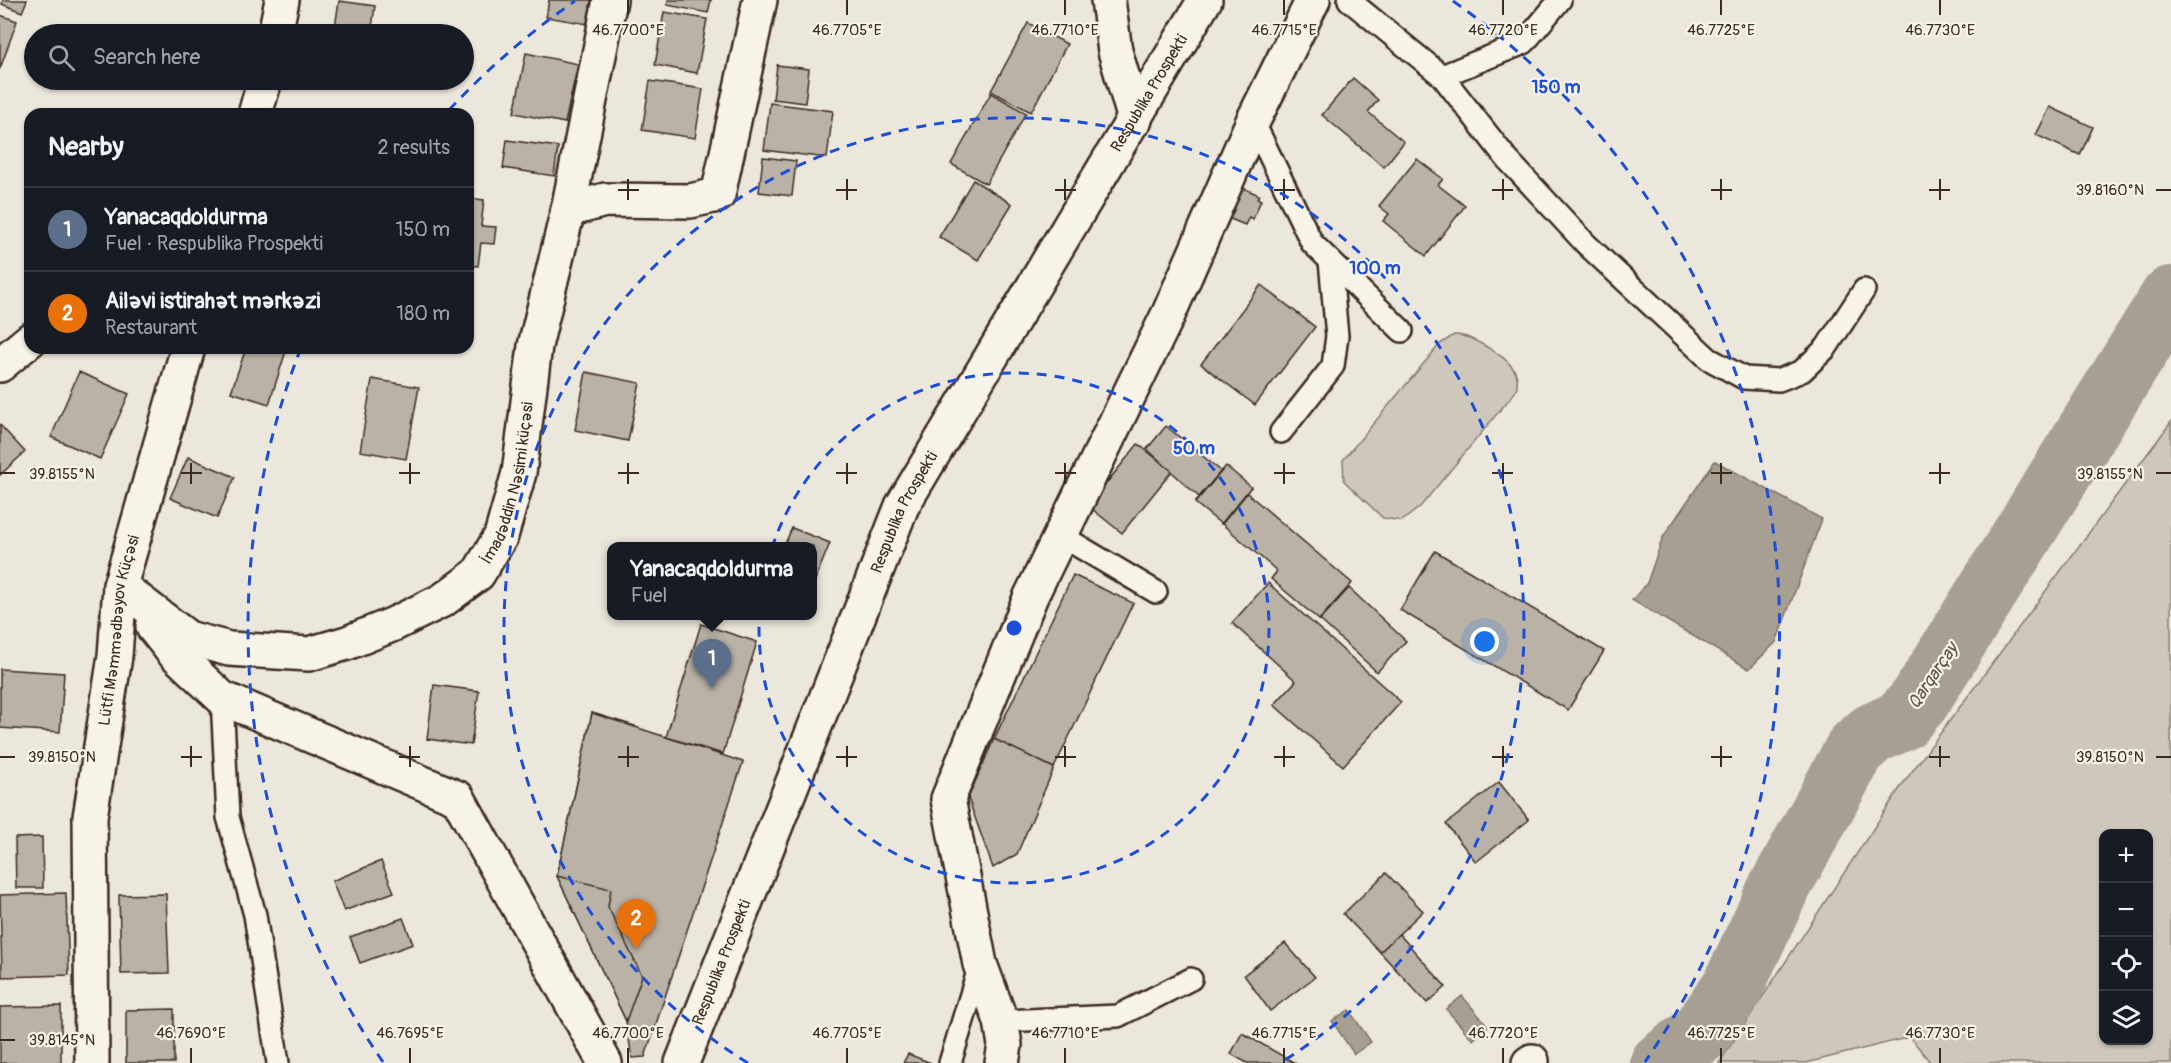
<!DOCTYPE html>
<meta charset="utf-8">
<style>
:root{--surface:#171b24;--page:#20242c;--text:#f1f3f6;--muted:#9ea1a6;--line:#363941;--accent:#ea580c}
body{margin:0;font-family:Pangolin,sans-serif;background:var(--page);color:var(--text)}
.controls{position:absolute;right:18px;bottom:18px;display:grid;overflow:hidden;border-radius:12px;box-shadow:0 2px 4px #0004}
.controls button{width:54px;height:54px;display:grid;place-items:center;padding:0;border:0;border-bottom:2px solid var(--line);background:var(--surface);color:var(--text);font:30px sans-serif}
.you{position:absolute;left:1485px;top:642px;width:21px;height:21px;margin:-15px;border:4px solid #fff;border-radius:50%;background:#1a73e8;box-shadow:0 0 0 9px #1a73e833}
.badge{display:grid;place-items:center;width:39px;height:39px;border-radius:50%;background:var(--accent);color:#fff;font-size:20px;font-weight:700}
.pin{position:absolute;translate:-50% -50px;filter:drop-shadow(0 2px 3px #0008)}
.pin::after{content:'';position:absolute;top:32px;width:21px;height:18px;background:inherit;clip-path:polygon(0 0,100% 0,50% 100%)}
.popup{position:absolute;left:607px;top:542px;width:210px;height:78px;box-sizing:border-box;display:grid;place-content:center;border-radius:12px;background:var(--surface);filter:drop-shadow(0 2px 4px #0005);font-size:20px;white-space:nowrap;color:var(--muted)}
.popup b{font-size:22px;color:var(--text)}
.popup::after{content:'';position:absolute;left:50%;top:100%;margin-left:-12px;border:12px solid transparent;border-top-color:var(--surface)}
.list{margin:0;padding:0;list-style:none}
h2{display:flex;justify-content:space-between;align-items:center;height:78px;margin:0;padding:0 24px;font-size:26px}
h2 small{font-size:20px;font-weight:400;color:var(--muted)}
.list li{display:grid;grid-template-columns:39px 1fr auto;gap:18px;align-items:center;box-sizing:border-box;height:84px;padding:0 24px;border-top:2px solid var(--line)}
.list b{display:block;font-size:22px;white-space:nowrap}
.list p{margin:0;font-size:20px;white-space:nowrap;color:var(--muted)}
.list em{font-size:20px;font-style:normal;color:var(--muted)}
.icon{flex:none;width:33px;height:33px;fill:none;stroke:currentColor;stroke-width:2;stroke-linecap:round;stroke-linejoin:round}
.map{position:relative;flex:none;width:2171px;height:1063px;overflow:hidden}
.search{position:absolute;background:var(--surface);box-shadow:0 2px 4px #0004;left:24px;top:24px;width:450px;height:66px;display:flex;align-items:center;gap:15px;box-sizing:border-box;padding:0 21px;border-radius:33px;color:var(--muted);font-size:22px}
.panel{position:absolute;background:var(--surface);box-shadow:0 2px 4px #0004;left:24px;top:108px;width:450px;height:246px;border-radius:18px}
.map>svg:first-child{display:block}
.green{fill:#cec8bc;stroke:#84796d;stroke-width:1.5;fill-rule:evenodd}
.water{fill:#a89f93;stroke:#7c7064;stroke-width:1.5}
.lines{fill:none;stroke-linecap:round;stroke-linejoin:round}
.river{stroke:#a89f93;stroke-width:62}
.building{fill:#bab2a7;stroke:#3b2a1e;stroke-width:1.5}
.service-casing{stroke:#3b2a1e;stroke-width:26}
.minor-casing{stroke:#3b2a1e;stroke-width:38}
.primary-casing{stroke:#3b2a1e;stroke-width:38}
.service{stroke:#f7f3e8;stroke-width:21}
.minor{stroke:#f7f3e8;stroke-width:33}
.primary{stroke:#f7f3e8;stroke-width:33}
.ticks{fill:none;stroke:#3b2a1e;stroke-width:2}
.ring{fill:none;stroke:#1d4ed8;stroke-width:3;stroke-dasharray:10 8}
.labels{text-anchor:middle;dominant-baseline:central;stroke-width:4.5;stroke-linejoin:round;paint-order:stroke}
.street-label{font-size:16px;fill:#3b2a1e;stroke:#f7f3e8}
.water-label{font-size:18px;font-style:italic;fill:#615347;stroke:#f7f3e8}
.ticks-label{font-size:15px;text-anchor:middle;fill:#3b2a1e;stroke:#f7f3e8;stroke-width:4.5;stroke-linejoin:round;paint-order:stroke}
.centre{fill:#1d4ed8;stroke:#f7f3e8;stroke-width:3}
.ring-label{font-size:18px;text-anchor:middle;font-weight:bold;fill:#1d4ed8;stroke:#f7f3e8;stroke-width:4.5;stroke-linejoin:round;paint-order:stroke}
</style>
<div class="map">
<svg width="2171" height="1063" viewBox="0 0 2171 1063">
<rect width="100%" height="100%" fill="#ece7dc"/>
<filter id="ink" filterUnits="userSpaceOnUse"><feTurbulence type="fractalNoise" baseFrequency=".0167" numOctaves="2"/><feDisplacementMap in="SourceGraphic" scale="12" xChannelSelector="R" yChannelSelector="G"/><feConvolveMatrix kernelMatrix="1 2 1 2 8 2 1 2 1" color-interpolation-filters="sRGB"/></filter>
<g filter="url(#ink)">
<g class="green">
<path d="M 1454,335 C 1469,334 1504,355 1513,368 C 1518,375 1518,383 1516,391 L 1420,507 L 1402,521 L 1383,518 L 1344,481 L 1343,460 L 1440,344 Z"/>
<path d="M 2171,422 L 2171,1063 L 1931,1063 L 1910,1037 L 1806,1063 L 1719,1063 L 1902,785 ZM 2104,834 L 2148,834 L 2148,1040 L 2104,1040 Z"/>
</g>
<g class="water">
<polygon points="1715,461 1822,519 1776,642 1749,669 1632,600 1647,583 1663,537"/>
<polygon points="1462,996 1488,1026 1473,1040 1446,1009"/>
<polygon points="1349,1010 1371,1042 1354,1054 1332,1021"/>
</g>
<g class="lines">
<polyline class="river" points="1661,1063 1701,1033 1733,986 1777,892 1856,748 1872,734 1902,720 1919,701 2171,297"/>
</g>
<g class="building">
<polygon points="3,0 27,0 22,12 2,4"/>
<polygon points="549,0 592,0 588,24 546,17"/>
<polygon points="668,0 711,0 708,13 667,5"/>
<polygon points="339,1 375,6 371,34 334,34"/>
<polygon points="664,12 707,19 697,73 655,65"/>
<polygon points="0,15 17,21 0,69"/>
<polygon points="1028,23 1067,44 1031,112 991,91"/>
<polygon points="526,53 578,64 565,123 514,113"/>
<polygon points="777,65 809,69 805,103 773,99"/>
<polygon points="1353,78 1378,100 1368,112 1404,142 1384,167 1322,115"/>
<polygon points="650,81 703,89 695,138 642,130"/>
<polygon points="991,93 1026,113 986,184 951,164"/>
<polygon points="770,103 833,111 827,158 764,150"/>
<polygon points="2050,107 2093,127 2080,155 2036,135"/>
<polygon points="507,140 558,147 554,176 503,168"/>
<polygon points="763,157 796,161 792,196 759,192"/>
<polygon points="1417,159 1443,179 1438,185 1465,206 1426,256 1383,221 1389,214 1379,206"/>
<polygon points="973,180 1012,204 978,260 939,237"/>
<polygon points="1241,187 1259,195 1257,198 1261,200 1253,219 1249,217 1245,225 1228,218"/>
<polygon points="468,198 484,200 481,226 496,227 494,244 481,243 478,266 468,265"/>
<polygon points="1261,285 1315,327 1255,405 1201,364"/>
<polygon points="246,348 287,348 269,404 231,392"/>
<polygon points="79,372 129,394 100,459 51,437"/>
<polygon points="586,372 640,383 628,441 575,430"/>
<polygon points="372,379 419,387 406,459 360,451"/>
<polygon points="0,425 25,452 0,475"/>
<polygon points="1166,426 1221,471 1199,497 1147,449"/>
<polygon points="1138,444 1172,471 1122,533 1088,506"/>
<polygon points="188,457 235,477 217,518 170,498"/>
<polygon points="1226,466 1251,487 1221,524 1195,503"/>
<polygon points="1247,493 1352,583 1319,620 1271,579 1277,571 1222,524"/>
<polygon points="792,528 830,543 813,585 813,546 784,546"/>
<polygon points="1435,551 1604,651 1568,710 1400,610"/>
<polygon points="1073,575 1133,603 1054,768 994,739"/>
<polygon points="1268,583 1401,702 1343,766 1274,705 1296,681 1232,623"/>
<polygon points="1349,588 1406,641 1377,672 1320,620"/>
<polygon points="701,624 757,642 723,754 666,737"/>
<polygon points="0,669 64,673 60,732 0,728"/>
<polygon points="434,685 479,691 471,745 427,739"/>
<polygon points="592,713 635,726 595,886 557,876"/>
<polygon points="592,713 743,762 645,1057 632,1058 626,1021 557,876"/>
<polygon points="994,739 1054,768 1017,854 993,868 968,798"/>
<polygon points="1499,782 1529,820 1476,862 1446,824"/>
<polygon points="42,837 43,888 16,888 15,838"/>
<polygon points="381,861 394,892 344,911 332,881"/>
<polygon points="1386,873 1423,911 1380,952 1343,914"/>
<polygon points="557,876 611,889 608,907 642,976 626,1021"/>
<polygon points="66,893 69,975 2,977 0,895"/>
<polygon points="166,894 169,973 121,974 119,895"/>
<polygon points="403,918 413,944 360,963 350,937"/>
<polygon points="1399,934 1446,987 1427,1003 1380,952"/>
<polygon points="1285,943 1315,977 1270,1011 1244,975"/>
<polygon points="61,1006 61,1063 0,1063 0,1007"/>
<polygon points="174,1009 174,1063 126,1063 126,1010"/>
<polygon points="1242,1033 1295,1063 1247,1063 1231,1054"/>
<polygon points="908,1054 931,1063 903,1063"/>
</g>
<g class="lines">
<defs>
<g id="service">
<polyline points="1349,0 1442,76 1507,159 1587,245 1709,359 1744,378 1779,380 1802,371 1826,348 1864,290"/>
<polyline points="1442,76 1524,43 1560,0"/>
<polyline points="1253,121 1312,243 1402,331"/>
<polyline points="1281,432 1333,366 1337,336 1330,261"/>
<polyline points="1060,535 1156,592"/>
<polyline points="222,698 228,817 255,915 278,1063"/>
<polyline points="1001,1021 1118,1016 1191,979"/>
<polyline points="950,1063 980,965"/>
</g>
<g id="minor">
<polyline points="1108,0 1115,51 1135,120"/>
<polyline points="275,34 282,0"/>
<polyline points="255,114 265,80"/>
<polyline points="568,210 605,200 690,201 718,195 760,0"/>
<polyline points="0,365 30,340"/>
<path id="s1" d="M 120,586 L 188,638 L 229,649 L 309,654 L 347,643 L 394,624 L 443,600 L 478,574 L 501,536 L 519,473 L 535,346 L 568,210 L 610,0"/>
<polyline points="153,627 173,652 222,698 458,798 605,1063"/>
<path id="s2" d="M 92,1063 L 90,817 L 115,656 L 120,586 L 188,348"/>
<polyline points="1002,1063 1005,1045 1001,1021 980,964 948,799 1031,596 1169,313 1253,121 1313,0"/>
<polyline points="1529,1063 1532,1061"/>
</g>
<g id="primary">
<path id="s3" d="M 682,1063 L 902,506 L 1205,0"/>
</g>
</defs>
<use href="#service" class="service-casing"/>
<use href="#minor" class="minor-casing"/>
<use href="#primary" class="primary-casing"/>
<use href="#service" class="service"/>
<use href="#minor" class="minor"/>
<use href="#primary" class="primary"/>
</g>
</g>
<path class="ticks" d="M 628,0 L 628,15M 847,0 L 847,15M 1065,0 L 1065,15M 1284,0 L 1284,15M 1503,0 L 1503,15M 1721,0 L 1721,15M 1940,0 L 1940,15M 628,179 L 628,200M 847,179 L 847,200M 1065,179 L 1065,200M 1284,179 L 1284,200M 1503,179 L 1503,200M 1721,179 L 1721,200M 1940,179 L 1940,200M 618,190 L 639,190M 836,190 L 857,190M 1055,190 L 1076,190M 1274,190 L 1295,190M 1492,190 L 1513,190M 1711,190 L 1732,190M 1929,190 L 1950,190M 2156,190 L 2171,190M 191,463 L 191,484M 410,463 L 410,484M 628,463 L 628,484M 847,463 L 847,484M 1065,463 L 1065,484M 1284,463 L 1284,484M 1503,463 L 1503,484M 1721,463 L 1721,484M 1940,463 L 1940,484M 0,473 L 15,473M 181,473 L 202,473M 399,473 L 420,473M 618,473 L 639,473M 836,473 L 857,473M 1055,473 L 1076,473M 1274,473 L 1295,473M 1492,473 L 1513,473M 1711,473 L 1732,473M 1929,473 L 1950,473M 2156,473 L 2171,473M 191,746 L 191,767M 410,746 L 410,767M 628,746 L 628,767M 847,746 L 847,767M 1065,746 L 1065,767M 1284,746 L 1284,767M 1503,746 L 1503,767M 1721,746 L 1721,767M 1940,746 L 1940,767M 0,757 L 15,757M 181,757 L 202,757M 399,757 L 420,757M 618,757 L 639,757M 836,757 L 857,757M 1055,757 L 1076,757M 1274,757 L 1295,757M 1492,757 L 1513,757M 1711,757 L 1732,757M 1929,757 L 1950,757M 2156,757 L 2171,757M 0,1040 L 15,1040M 191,1048 L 191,1063M 410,1048 L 410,1063M 628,1048 L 628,1063M 847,1048 L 847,1063M 1065,1048 L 1065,1063M 1284,1048 L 1284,1063M 1503,1048 L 1503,1063M 1721,1048 L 1721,1063M 1940,1048 L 1940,1063"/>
<g class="ring">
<circle cx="1014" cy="628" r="255"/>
<path d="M748 1063A510 510 0 1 1 1280 1063"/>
<path d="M383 1062A766 766 0 0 1 299 353M449 110A766 766 0 0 1 575 1M1453 1A766 766 0 0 1 1645 1062"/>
</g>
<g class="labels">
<g class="street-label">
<text stroke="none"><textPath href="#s3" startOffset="1080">Respublika Prospekti</textPath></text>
<text stroke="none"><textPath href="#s1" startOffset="494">İmadəddin Nəsimi küçəsi</textPath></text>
<text stroke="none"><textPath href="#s3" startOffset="594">Respublika Prospekti</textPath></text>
<text stroke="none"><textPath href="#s2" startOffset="435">Lütfi Məmmədbəyov Küçəsi</textPath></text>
<text stroke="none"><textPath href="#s3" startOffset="108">Respublika Prospekti</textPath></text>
</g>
<g class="water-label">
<text transform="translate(1933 676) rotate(-56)">Qarqarçay</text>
</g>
</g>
<g class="ticks-label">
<text x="628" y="35">46.7700°E</text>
<text x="847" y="35">46.7705°E</text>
<text x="1065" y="35">46.7710°E</text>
<text x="1284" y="35">46.7715°E</text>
<text x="1503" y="35">46.7720°E</text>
<text x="1721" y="35">46.7725°E</text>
<text x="1940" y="35">46.7730°E</text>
<text x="2110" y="195">39.8160°N</text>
<text x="62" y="479">39.8155°N</text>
<text x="2110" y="479">39.8155°N</text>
<text x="62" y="762">39.8150°N</text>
<text x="2110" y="762">39.8150°N</text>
<text x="191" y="1038">46.7690°E</text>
<text x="410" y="1038">46.7695°E</text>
<text x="628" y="1038">46.7700°E</text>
<text x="847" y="1038">46.7705°E</text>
<text x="1065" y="1038">46.7710°E</text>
<text x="1284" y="1038">46.7715°E</text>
<text x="1503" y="1038">46.7720°E</text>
<text x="1721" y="1038">46.7725°E</text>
<text x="1940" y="1038">46.7730°E</text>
<text x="62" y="1045">39.8145°N</text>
</g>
<circle cx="1014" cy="628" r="9" class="centre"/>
<g class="ring-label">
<text x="1556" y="93">150 m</text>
<text x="1375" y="274">100 m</text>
<text x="1194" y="454">50 m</text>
</g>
</svg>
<div class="controls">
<button>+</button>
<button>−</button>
<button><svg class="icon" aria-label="locate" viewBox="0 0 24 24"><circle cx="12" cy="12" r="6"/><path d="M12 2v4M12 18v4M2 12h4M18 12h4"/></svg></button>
<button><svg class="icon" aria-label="layers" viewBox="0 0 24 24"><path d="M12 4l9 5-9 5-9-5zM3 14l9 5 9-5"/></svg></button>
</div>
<div class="you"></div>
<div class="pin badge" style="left:712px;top:689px;background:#5c6f8a">1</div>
<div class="popup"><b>Yanacaqdoldurma</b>Fuel</div>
<div class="pin badge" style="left:636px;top:949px;background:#e8710a">2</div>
<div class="search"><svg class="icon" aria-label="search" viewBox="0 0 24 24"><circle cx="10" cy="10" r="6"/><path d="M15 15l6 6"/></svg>Search here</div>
<section class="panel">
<h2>Nearby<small>2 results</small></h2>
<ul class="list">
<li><span class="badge" style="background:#5c6f8a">1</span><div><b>Yanacaqdoldurma</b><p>Fuel · Respublika Prospekti</p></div><em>150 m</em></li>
<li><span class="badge" style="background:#e8710a">2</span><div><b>Ailəvi istirahət mərkəzi</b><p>Restaurant</p></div><em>180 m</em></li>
</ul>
</section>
</div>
